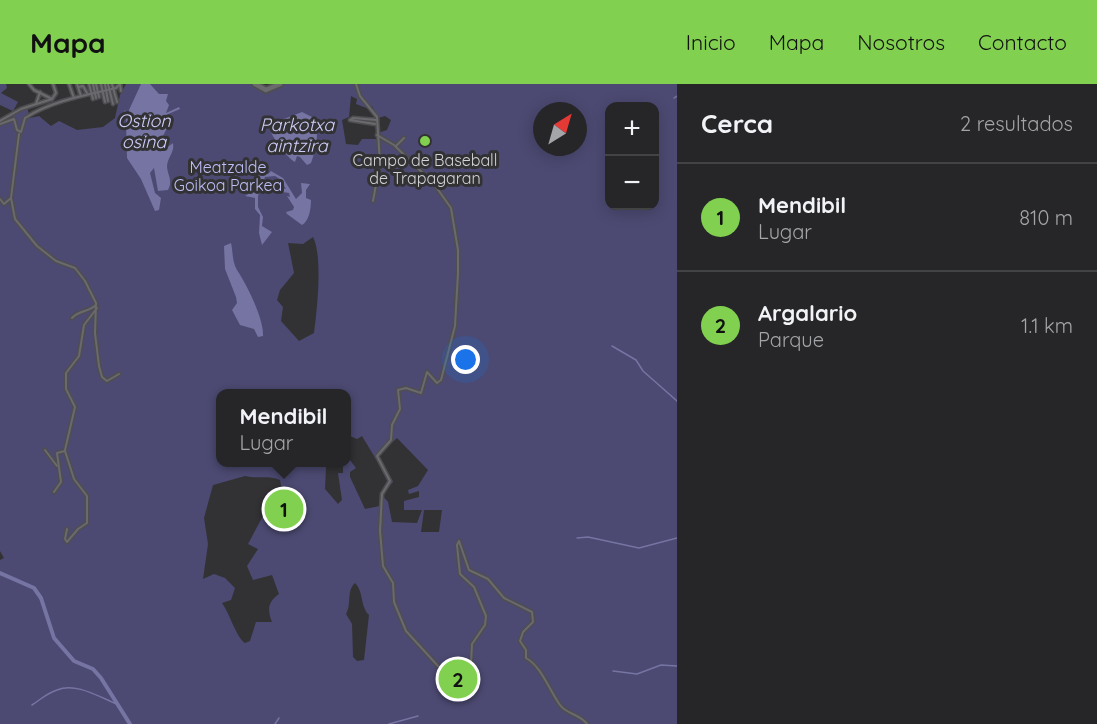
<!DOCTYPE html>
<html lang="es">
<meta charset="utf-8">
<style>
:root{--surface:#262628;--page:#2e2e30;--text:#f1f3f6;--muted:#a4a5a8;--line:#424345;--accent:#81d050}
body{margin:0;font-family:Quicksand,sans-serif;background:var(--page);color:var(--text)}
.controls{position:absolute;right:18px;top:18px;display:grid;overflow:hidden;border-radius:12px;box-shadow:0 3px 15px #0003}
.controls button{width:54px;height:54px;display:grid;place-items:center;padding:0;border:0;border-bottom:2px solid var(--line);background:var(--surface);color:var(--text);font:30px sans-serif}
.compass{position:absolute;left:533px;top:18px;width:54px;height:54px;border-radius:50%;background:var(--surface);box-shadow:0 3px 15px #0003;rotate:37deg}
.you{position:absolute;left:466px;top:276px;width:21px;height:21px;margin:-15px;border:4px solid #fff;border-radius:50%;background:#1a73e8;box-shadow:0 0 0 9px #1a73e833}
.badge{display:grid;place-items:center;width:39px;height:39px;border-radius:50%;background:var(--accent);color:#111;font-size:20px;font-weight:700}
.pin{position:absolute;translate:-50% -50%;border:3px solid #fff;box-shadow:0 2px 6px #0006}
.popup{position:absolute;left:216px;top:305px;width:135px;height:78px;box-sizing:border-box;display:grid;place-content:center;border-radius:12px;background:var(--surface);filter:drop-shadow(0 2px 4px #0005);font-size:20px;white-space:nowrap;color:var(--muted)}
.popup b{font-size:22px;color:var(--text)}
.popup::after{content:'';position:absolute;left:50%;top:100%;margin-left:-12px;border:12px solid transparent;border-top-color:var(--surface)}
.list{margin:0;padding:0;list-style:none}
h2{display:flex;justify-content:space-between;align-items:center;height:78px;margin:0;padding:0 24px;font-size:26px}
h2 small{font-size:20px;font-weight:400;color:var(--muted)}
.list li{display:grid;grid-template-columns:39px 1fr auto;gap:18px;align-items:center;box-sizing:border-box;height:108px;padding:0 24px;border-top:2px solid var(--line)}
.list b{display:block;font-size:22px;white-space:nowrap}
.list p{margin:0;font-size:20px;white-space:nowrap;color:var(--muted)}
.list em{font-size:20px;font-style:normal;color:var(--muted)}
.map{position:relative;flex:none;width:677px;height:640px;overflow:hidden}
header{display:flex;align-items:center;gap:36px;box-sizing:border-box;height:84px;padding:0 30px;background:var(--accent);color:#111}
header strong{font-size:28px}
nav{display:flex;gap:33px;margin-inline-start:auto;font-size:21px}
main{display:flex}
aside{flex:1;background:var(--surface)}
.map>svg:first-child{display:block}
.green{fill:#4c4a72;fill-rule:evenodd}
.water{fill:#7674a3}
.lines{fill:none;stroke-linecap:round;stroke-linejoin:round}
.stream{stroke:#7674a3;stroke-width:1.5}
.river{stroke:#7674a3;stroke-width:4}
.street-casing{stroke:#4e4e51;stroke-width:5}
.secondary-casing{stroke:#4e4e51;stroke-width:8}
.street{stroke:#6a6a6e;stroke-width:2}
.secondary{stroke:#6a6a6e;stroke-width:4.5}
.poi-dot{fill:#81d050;stroke:#323235;stroke-width:2}
.labels{text-anchor:middle;dominant-baseline:central;stroke-width:6;stroke-linejoin:round;paint-order:stroke}
.poi-label{font-size:16px;fill:#d3d3d5;stroke:#323235}
.park-label{font-size:16px;fill:#bfbef8;stroke:#323235}
.water-label{font-size:18px;font-style:italic;fill:#cfcefa;stroke:#323235}
</style>
<header>
<strong>Mapa</strong>
<nav><a>Inicio</a><a>Mapa</a><a>Nosotros</a><a>Contacto</a></nav>
</header>
<main>
<div class="map">
<svg width="677" height="640" viewBox="0 0 677 640">
<rect width="100%" height="100%" fill="#323235"/>
<g class="green">
<polygon points="0,0 6,0 7,4 1,9 18,18 13,27 0,21"/>
<path d="M 126,0 L 253,0 L 267,9 L 283,0 L 677,0 L 677,640 L 0,640 L 0,476 L 4,474 L 0,467 L 0,36 L 27,23 L 30,34 L 39,32 L 51,42 L 59,37 L 77,46 L 103,43 L 115,34 L 120,11 ZM 351,12 L 357,15 L 356,20 L 369,25 L 372,22 L 378,34 L 385,32 L 391,36 L 387,46 L 378,49 L 383,52 L 382,55 L 362,55 L 358,61 L 346,60 L 342,36 L 349,33 ZM 610,22 L 654,22 L 654,122 L 610,122 ZM 542,27 L 578,27 L 578,63 L 542,63 ZM 313,153 C 323,172 317,226 314,249 L 299,257 L 281,237 L 283,223 L 277,216 L 280,206 L 294,189 L 288,159 L 303,160 ZM 221,310 L 347,310 L 347,356 L 350,352 L 357,355 L 362,352 L 388,395 L 380,411 L 380,422 L 365,425 L 350,393 L 350,388 L 356,384 L 347,372 L 347,378 L 343,379 L 343,389 L 338,389 L 342,416 L 338,420 L 325,405 L 326,383 L 330,379 L 221,378 ZM 397,354 L 428,386 L 418,402 L 408,406 L 409,410 L 419,407 L 419,413 L 404,417 L 404,426 L 422,426 L 417,439 L 392,438 L 388,418 L 382,411 L 393,398 L 377,372 ZM 245,392 C 258,395 269,391 280,396 L 283,412 L 264,430 L 248,460 L 258,465 L 247,482 L 253,496 L 272,491 L 279,510 C 268,518 267,525 272,538 L 256,538 L 250,557 L 245,559 C 236,553 230,530 222,519 L 231,516 L 235,504 L 225,494 L 214,490 L 203,495 L 208,460 L 204,434 L 213,401 ZM 424,426 L 442,426 L 439,448 L 421,448 ZM 355,499 C 364,508 360,522 369,531 L 364,576 L 357,577 L 353,573 L 352,540 L 346,530 C 352,520 346,507 355,499 Z"/>
</g>
<g class="water">
<path d="M 141,0 L 150,0 L 159,10 L 168,10 L 166,17 L 169,21 L 166,29 L 179,23 L 180,25 L 166,31 L 168,42 L 161,56 L 162,67 L 173,59 C 175,69 167,73 167,83 C 168,92 173,97 168,106 L 158,107 L 154,84 L 150,89 L 155,109 L 161,114 L 159,126 L 155,127 L 141,95 L 127,74 L 126,35 L 123,31 L 125,26 L 129,35 L 129,26 Z"/>
<path d="M 302,28 L 314,34 C 320,46 316,66 311,79 L 307,81 L 300,73 L 297,72 L 295,78 C 287,74 271,52 269,43 L 276,38 Z"/>
<path d="M 260,87 L 268,90 L 271,87 L 283,94 L 296,115 L 302,109 L 301,99 L 310,100 L 306,106 L 306,114 L 311,116 C 311,125 309,137 302,141 L 287,130 L 286,128 L 293,126 L 294,123 L 287,112 L 290,113 L 289,109 L 283,108 L 282,104 L 286,105 L 280,95 L 275,92 L 265,93 L 258,112 L 258,123 L 263,133 L 262,142 L 272,148 L 262,161 L 259,149 L 260,131 L 255,125 L 255,114 L 245,112 L 250,109 Z"/>
<path d="M 231,159 C 233,167 232,178 237,186 C 247,201 264,235 263,252 L 258,253 L 254,245 L 240,241 L 232,226 L 237,219 L 236,213 L 225,185 L 224,162 Z"/>
</g>
<g class="lines">
<g class="stream">
<polyline points="674,14 677,12"/>
<polyline points="612,262 636,276 643,287 677,317"/>
<polyline points="577,454 588,453 639,464 677,454"/>
<polyline points="613,587 637,590 661,581 677,582"/>
<path d="M 32,621 C 40,616 47,609 57,606 C 76,598 99,613 117,620"/>
<polyline points="275,640 279,634"/>
<polyline points="389,640 418,632"/>
</g>
<polyline class="river" points="0,489 34,504 41,514 54,554 74,577 93,585 101,594 130,640"/>
<defs>
<g id="street">
<polyline points="29,0 34,6 52,15"/>
<polyline points="69,0 74,14"/>
<polyline points="77,0 81,12"/>
<polyline points="89,0 93,15"/>
<polyline points="93,0 96,14"/>
<polyline points="96,0 99,13"/>
<polyline points="101,0 105,18"/>
<polyline points="105,0 108,17"/>
<polyline points="108,0 113,20"/>
<polyline points="112,0 117,18"/>
<polyline points="120,0 121,7"/>
<polyline points="356,0 360,12 377,33 380,79 373,117"/>
<polyline points="78,3 83,2 87,9"/>
<polyline points="52,15 56,9 53,0"/>
<polyline points="36,20 40,8"/>
<polyline points="0,37 21,25 52,15"/>
<path d="M 0,40 L 14,35 L 17,46 L 21,48 L 25,34 C 51,17 86,11 116,4 L 120,0"/>
<polyline points="375,40 350,36 353,34 377,36"/>
<path d="M 377,51 L 394,61 L 434,100 L 451,124 L 458,166 L 458,189 L 455,242 L 441,296 L 437,299 L 427,288 L 421,309 L 406,304 L 398,306 L 400,325 L 392,341 L 391,356 L 377,372 L 390,397 L 382,410 L 380,447 L 383,482 L 393,499 L 394,518 L 406,547 L 438,582 L 456,592 L 463,590 L 471,580 L 472,560 L 485,541 L 486,532 L 474,503 L 460,490 L 457,461 L 459,457 L 469,486 L 488,495 L 504,514 L 532,528 L 533,538 L 523,548 L 520,557 L 526,566 L 526,574 C 542,583 549,606 560,621 C 566,630 580,630 587,640"/>
<polyline points="396,62 404,54"/>
<polyline points="11,114 15,135 37,162 56,177 75,184 85,197 96,219 95,249 99,282 102,293 107,297 119,290"/>
<polyline points="0,115 4,120 11,114 19,50"/>
<path d="M 72,234 C 79,226 89,228 96,221"/>
<polyline points="45,366 57,382"/>
<polyline points="65,366 75,323 66,305 66,289 79,272 84,241 97,224"/>
<polyline points="54,408 61,398 57,369 65,367 74,395 87,412 87,439 78,445 67,458 65,455 67,445"/>
</g>
<polyline id="secondary" points="255,0 266,6 280,0"/>
</defs>
<use href="#street" class="street-casing"/>
<use href="#secondary" class="secondary-casing"/>
<use href="#street" class="street"/>
<use href="#secondary" class="secondary"/>
</g>
<circle class="poi-dot" cx="425" cy="57" r="6"/>
<g class="labels">
<g class="poi-label">
<text x="425" y="76">Campo de Baseball<tspan x="425" dy="18">de Trapagaran</tspan></text>
</g>
<g class="park-label">
<text x="228" y="83">Meatzalde<tspan x="228" dy="18">Goikoa Parkea</tspan></text>
</g>
<g class="water-label">
<text x="144" y="36">Ostion<tspan x="144" dy="21">osina</tspan></text>
<text x="297" y="40">Parkotxa<tspan x="297" dy="21">aintzira</tspan></text>
</g>
</g>
</svg>
<div class="controls">
<button>+</button>
<button>−</button>
</div>
<svg class="compass" viewBox="-18 -18 36 36"><path d="M0-13l5 13h-10z" fill="#e53935"/><path d="M0 13l5-13h-10z" fill="#a4a5a8"/></svg>
<div class="you"></div>
<div class="pin badge" style="left:284px;top:425px">1</div>
<div class="popup"><b>Mendibil</b>Lugar</div>
<div class="pin badge" style="left:458px;top:595px">2</div>
</div>
<aside>
<h2>Cerca<small>2 resultados</small></h2>
<ul class="list">
<li><span class="badge">1</span><div><b>Mendibil</b><p>Lugar</p></div><em>810 m</em></li>
<li><span class="badge">2</span><div><b>Argalario</b><p>Parque</p></div><em>1.1 km</em></li>
</ul>
</aside>
</main>
